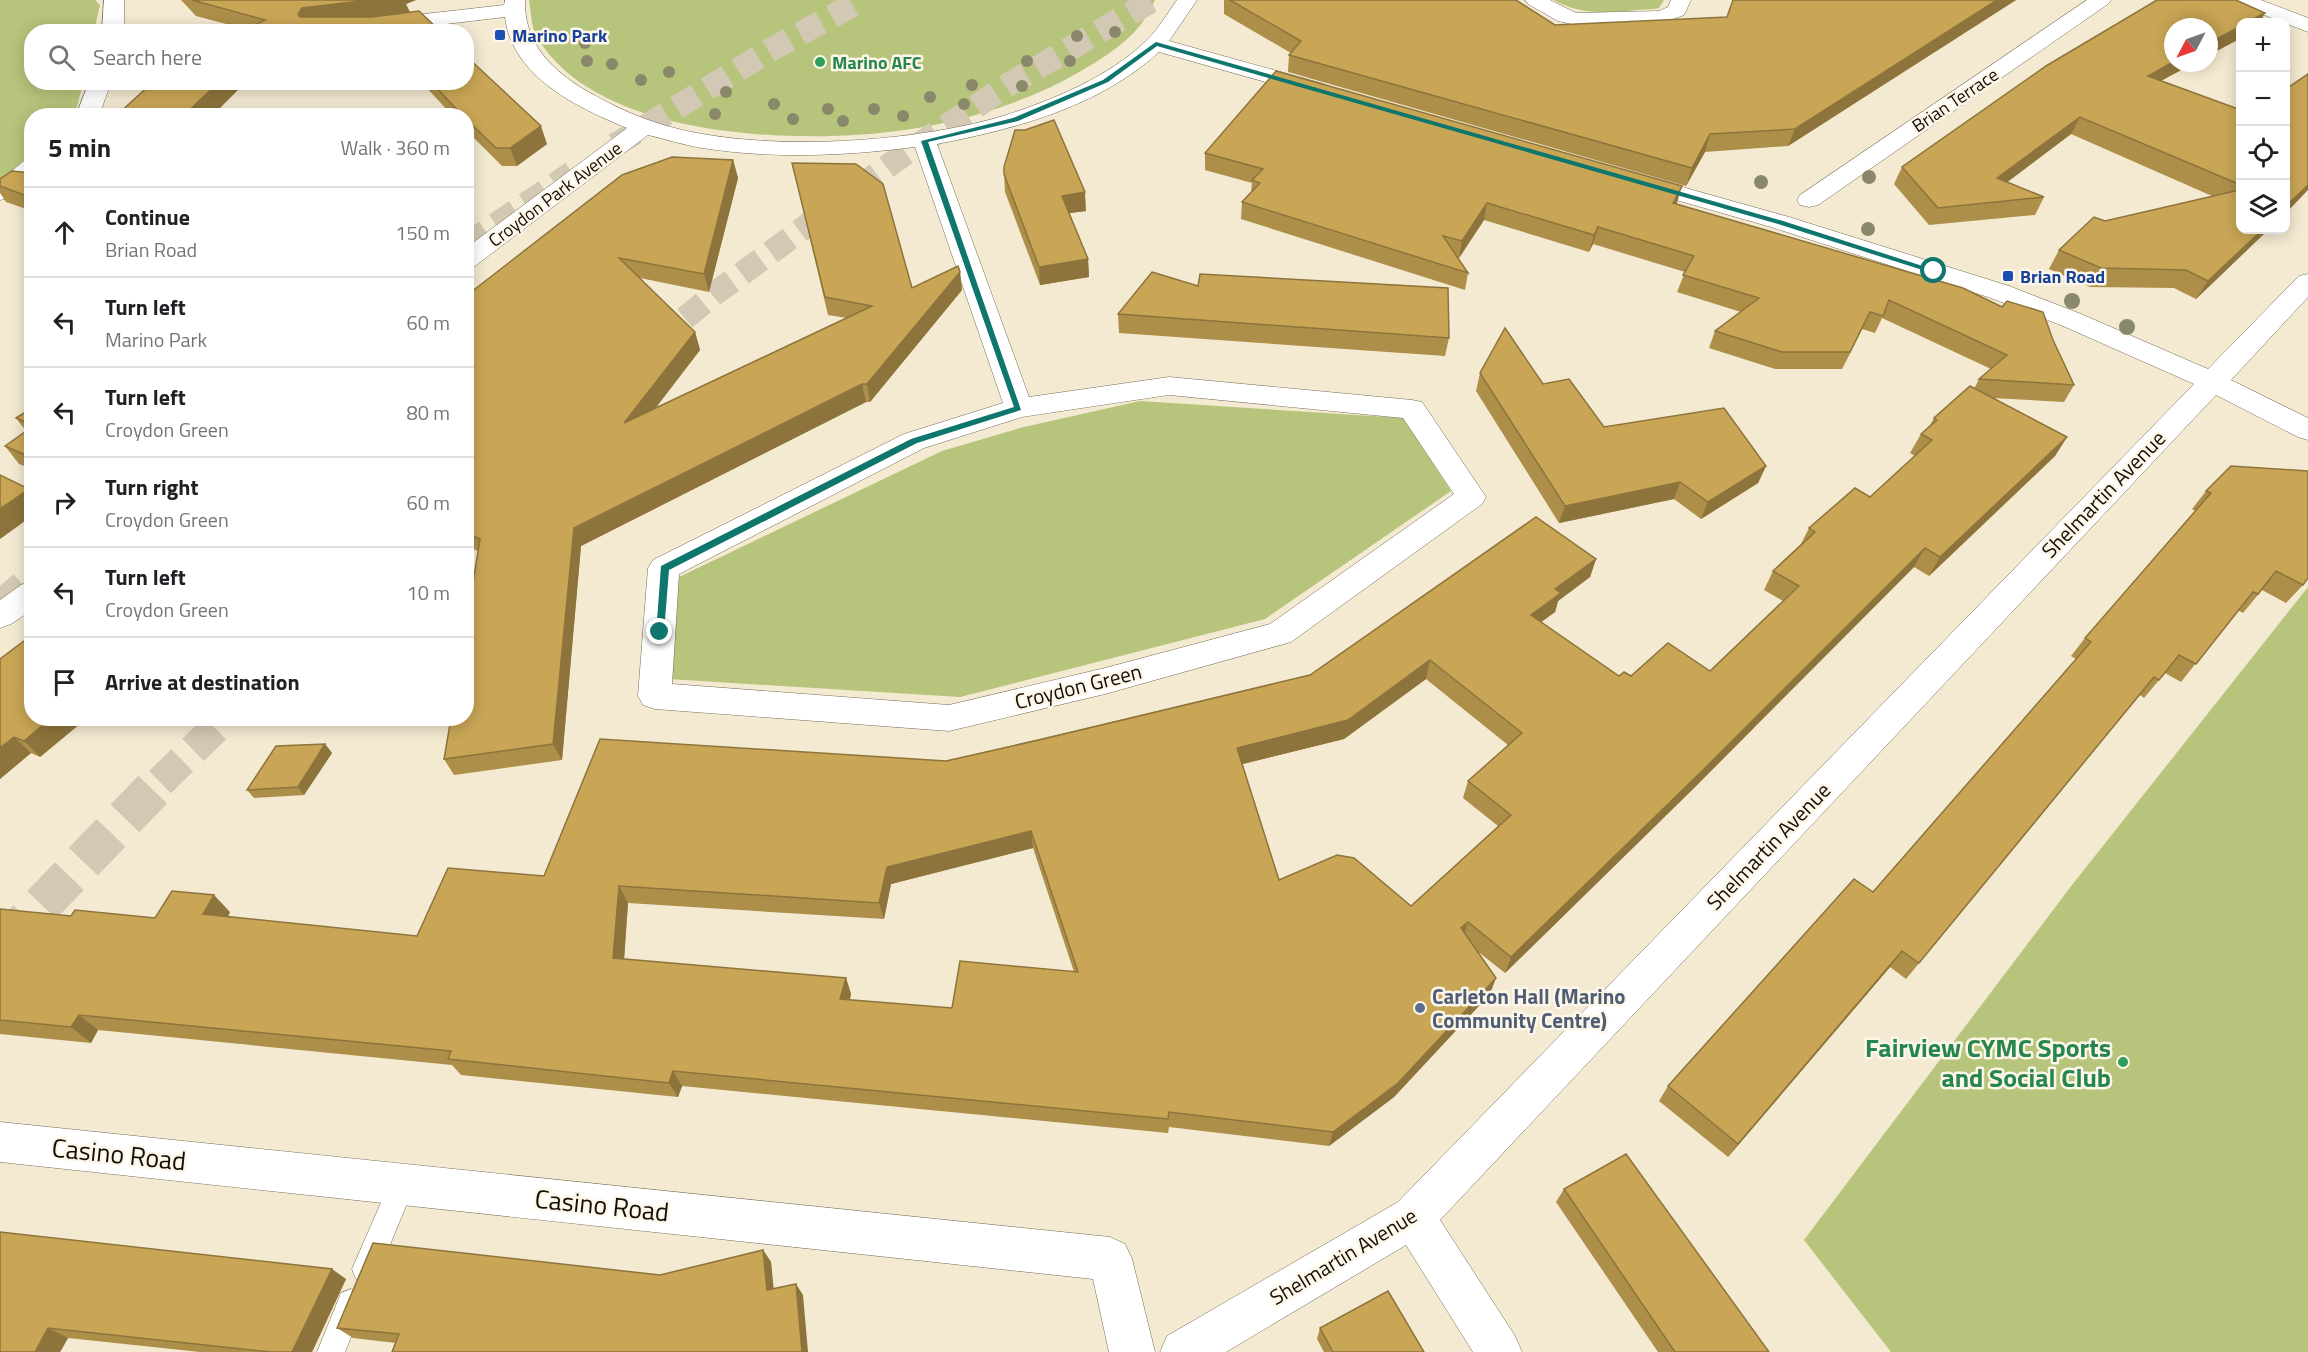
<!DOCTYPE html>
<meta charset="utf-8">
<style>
:root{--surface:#fff;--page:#f6f6f6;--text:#202124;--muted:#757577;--line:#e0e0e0}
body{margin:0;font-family:"Titillium Web",sans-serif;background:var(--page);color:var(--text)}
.controls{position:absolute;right:18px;top:18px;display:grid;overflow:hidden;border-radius:12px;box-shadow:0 3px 15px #0003}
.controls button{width:54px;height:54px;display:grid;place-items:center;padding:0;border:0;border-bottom:2px solid var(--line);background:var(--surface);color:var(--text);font:30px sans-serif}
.compass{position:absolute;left:2164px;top:18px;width:54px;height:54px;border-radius:50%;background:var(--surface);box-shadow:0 3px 15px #0003;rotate:229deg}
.stop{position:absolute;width:18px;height:18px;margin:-14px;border:4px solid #0f766e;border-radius:50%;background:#fff}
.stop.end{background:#0f766e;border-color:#fff;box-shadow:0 2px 6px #0008}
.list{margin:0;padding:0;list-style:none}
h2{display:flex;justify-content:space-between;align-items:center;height:78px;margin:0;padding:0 24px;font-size:26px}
h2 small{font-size:20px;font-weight:400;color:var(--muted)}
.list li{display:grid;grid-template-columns:39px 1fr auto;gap:18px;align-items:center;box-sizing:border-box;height:90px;padding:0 24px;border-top:2px solid var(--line)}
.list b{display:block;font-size:22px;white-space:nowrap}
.list p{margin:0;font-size:20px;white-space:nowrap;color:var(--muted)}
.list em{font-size:20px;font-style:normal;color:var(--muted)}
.icon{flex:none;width:33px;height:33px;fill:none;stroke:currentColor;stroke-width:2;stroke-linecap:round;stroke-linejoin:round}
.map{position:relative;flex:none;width:2308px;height:1352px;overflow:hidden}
.search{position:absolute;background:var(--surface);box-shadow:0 3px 15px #0003;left:24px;top:24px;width:450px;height:66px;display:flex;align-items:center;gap:15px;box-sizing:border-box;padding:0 21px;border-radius:24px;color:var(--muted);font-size:22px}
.panel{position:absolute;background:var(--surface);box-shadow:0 3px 15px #0003;left:24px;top:108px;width:450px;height:618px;border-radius:24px}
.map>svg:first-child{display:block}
.green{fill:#b6c47c}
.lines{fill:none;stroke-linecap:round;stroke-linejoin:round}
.motorway-tunnel-far2{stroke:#d2c8b3;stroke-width:24;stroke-dasharray:24 12;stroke-linecap:butt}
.motorway-tunnel-far1{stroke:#d2c8b3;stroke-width:31;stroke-dasharray:31 15;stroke-linecap:butt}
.motorway-tunnel{stroke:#d2c8b3;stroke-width:40;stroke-dasharray:40 20;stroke-linecap:butt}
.service-casing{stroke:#746b56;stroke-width:1}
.minor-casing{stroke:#746b56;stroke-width:1}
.service{fill:#fff;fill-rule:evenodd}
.minor{fill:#fff;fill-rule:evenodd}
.tree{fill:#8a886a}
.wall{fill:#ad8f4a;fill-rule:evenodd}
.shaded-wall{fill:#8d743c}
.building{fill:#c9a656;stroke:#8d743c;stroke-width:1.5;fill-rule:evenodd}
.route{fill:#0f766e}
.transit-dot{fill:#1a4fb4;stroke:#fef7e9;stroke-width:2}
.leisure-dot{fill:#2e9e5b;stroke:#fef7e9;stroke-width:2}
.service-dot{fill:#5c6f8a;stroke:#fef7e9;stroke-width:2}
.labels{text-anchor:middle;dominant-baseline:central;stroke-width:5;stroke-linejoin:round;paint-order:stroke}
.far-transit-label{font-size:18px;font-weight:bold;fill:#164399;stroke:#fef7e9;text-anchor:start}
.far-leisure-label{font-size:18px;font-weight:bold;fill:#27864d;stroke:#fef7e9;text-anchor:start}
.far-street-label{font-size:18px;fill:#130f07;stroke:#fef7e9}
.street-label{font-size:21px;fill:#130f07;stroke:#fef7e9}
.service-label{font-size:21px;font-weight:bold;fill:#4e5e75;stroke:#fef7e9;text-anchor:start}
.near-leisure-label{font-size:26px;font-weight:bold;fill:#27864d;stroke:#fef7e9;text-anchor:end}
.near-street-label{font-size:26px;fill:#130f07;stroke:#fef7e9}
</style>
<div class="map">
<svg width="2308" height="1352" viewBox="0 0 2308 1352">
<rect width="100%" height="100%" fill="#f4e9d1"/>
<g class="green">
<polygon points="0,0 95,0 100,5 94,31 32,32 32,82 83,83 75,115 32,116 31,154 0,182"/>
<path d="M 529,0 L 1155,0 C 1151,7 1148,14 1144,20 C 1130,41 1102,59 1081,71 C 1028,102 966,121 905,130 C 801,145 594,140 536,35 C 531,26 531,11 529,0 Z"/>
<path d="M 1554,0 L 1664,0 L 1659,8 L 1653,9 C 1619,11 1584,18 1554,0 Z"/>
<polygon points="1140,401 1403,418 1451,491 1265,619 960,697 669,679 679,577 942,451 1024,427"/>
<polygon points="2308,587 2308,1352 1891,1352 1804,1240 2072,885"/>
</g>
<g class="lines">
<g class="motorway-tunnel-far2">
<polyline points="615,145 772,49 862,0"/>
<polyline points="466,245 572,173"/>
<polyline points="657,341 717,292 903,155 1011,83 1153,0"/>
</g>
<g class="motorway-tunnel-far1">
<polyline points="649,348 659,340"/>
<polyline points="0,606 32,579"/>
<polyline points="160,782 226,718"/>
</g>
<polyline class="motorway-tunnel" points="0,948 161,781"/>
<defs>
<g id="service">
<polygon points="402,1171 411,1175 415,1184 376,1279 366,1283 356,1279 352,1269 393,1175"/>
<polygon points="351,1289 361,1293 365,1303 345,1352 317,1352 341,1293"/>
</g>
<g id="minor">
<polygon points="104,0 124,0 124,32 102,32"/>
<path d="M 505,0 L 525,0 C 524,41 548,66 580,87 C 604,101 627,113 654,122 C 748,154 909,144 1003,116 C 1053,100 1109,77 1147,40 C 1159,28 1167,14 1177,0 L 1197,0 L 1169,41 L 1324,84 L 1327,89 L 1324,94 L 1316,96 L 1308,94 L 1159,52 C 1099,107 1015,129 937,144 L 1029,397 L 1169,377 L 1412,400 L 1422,402 L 1486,497 L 1482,504 L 1291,642 L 1105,694 L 949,731 L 655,709 L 643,705 L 638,696 L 648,568 L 653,560 L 904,434 L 1003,403 L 915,147 C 844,156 773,159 702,148 C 684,145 665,139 648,135 L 475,266 L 466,269 L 466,248 L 627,128 C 578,108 512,77 505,17 L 379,32 L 308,32 L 310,27 L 318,26 L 504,5 ZM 1169,395 L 1403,418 L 1454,494 L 1270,624 L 1105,668 L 949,705 L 672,684 L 679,574 L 924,448 L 1022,417 Z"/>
<polygon points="1525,0 1550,0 1576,13 1659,11 1668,7 1671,0 1691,0 1684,15 1662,23 1576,25 1558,21 1528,4"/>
<polygon points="2087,0 2111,0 2108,4 1818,205 1809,207 1800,205 1797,200 1800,195"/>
<polygon points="2233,0 2261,0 2308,18 2308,32 2236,4"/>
<polygon points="89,82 111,82 99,116 76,116"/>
<polygon points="32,159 32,179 9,198 0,200 0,181 24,161"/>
<polygon points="1636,174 1789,217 2009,286 2081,314 2208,369 2299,276 2308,274 2308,297 2231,380 2308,418 2308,440 2298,437 2216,395 1440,1220 1515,1336 1522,1352 1473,1352 1406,1245 1226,1352 1160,1352 1167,1336 1398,1202 2194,384 2063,326 1991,298 1771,227 1627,186 1624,181 1627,176"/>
<polygon points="32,581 32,610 11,624 0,628 0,600 21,585"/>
<polygon points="0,1122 1110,1237 1125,1244 1132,1259 1155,1352 1109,1352 1093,1279 0,1162"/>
</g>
</defs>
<use href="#service" class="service-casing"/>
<use href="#minor" class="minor-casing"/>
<use href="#service" class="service"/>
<use href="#minor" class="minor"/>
</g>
<g class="tree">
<circle cx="1115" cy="32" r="6"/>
<circle cx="1077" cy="36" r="6"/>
<circle cx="585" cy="43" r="6"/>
<circle cx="587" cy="61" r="6"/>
<circle cx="1027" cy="61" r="6"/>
<circle cx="1070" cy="61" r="6"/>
<circle cx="612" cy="64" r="6"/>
<circle cx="669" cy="72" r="6"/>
<circle cx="641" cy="80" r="6"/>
<circle cx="972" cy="85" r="6"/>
<circle cx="1022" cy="86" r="6"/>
<circle cx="726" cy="92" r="6"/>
<circle cx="930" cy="97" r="6"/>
<circle cx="774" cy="104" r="6"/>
<circle cx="964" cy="104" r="6"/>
<circle cx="828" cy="109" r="6"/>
<circle cx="874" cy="109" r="6"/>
<circle cx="715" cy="114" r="6"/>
<circle cx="903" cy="116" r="6"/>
<circle cx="793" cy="119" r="6"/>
<circle cx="843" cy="121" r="6"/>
<circle cx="1869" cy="177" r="7"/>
<circle cx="1761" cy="182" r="7"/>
<circle cx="1868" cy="229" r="7"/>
<circle cx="2072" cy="301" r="8"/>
<circle cx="2127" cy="327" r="8"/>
</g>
<g class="wall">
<polygon points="181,0 416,0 406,4 410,12 245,29 196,16"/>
<polygon points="1224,0 1516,0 1555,25 1727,17 1733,0 2016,0 1788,146 1705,152 1686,186 1288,72 1289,55 1291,53 1224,14"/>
<polygon points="2241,22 2241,38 2161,81 2241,110 2241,230 2268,230 2196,299 2174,288 2090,287 2049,269 2059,250 2105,221 2212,196 2071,134 2007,182 2044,197 2035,215 1929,225 1894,184 1902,167"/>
<polygon points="421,82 466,82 547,144 517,166 502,166 466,130 466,116 453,116"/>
<path d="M 1205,153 L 1677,203 L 1676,204 L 2053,340 L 2074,385 L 2064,402 L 1992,398 L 2067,437 L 2055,456 L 1929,576 L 1914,567 L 1693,789 L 1505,973 L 1476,950 L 1490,994 L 1394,1097 L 1329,1146 L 1169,1127 L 1168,1133 L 682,1086 L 678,1097 L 461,1075 L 452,1065 L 98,1030 L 91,1043 L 0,1034 L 0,909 L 71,916 L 155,918 L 230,912 L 228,917 L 417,936 L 544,876 L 946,761 L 1310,675 L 1596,559 L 1590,577 L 1558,601 L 1555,612 L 1541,622 L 1619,676 L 1631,676 L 1710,671 L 1783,601 L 1764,590 L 1773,571 L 1801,544 L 1809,528 L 1870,497 L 1915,456 L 1910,453 L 1921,434 L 1930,425 L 1934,418 L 1974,389 L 1979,379 L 1991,369 L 1882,318 L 1875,333 L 1862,329 L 1842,369 L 1775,369 L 1709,348 L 1715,331 L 1741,312 L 1677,292 L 1685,272 L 1593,244 L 1589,252 L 1484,220 L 1459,258 L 1457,257 L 1468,273 L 1465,290 L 1241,219 L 1242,202 L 1251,192 L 1252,183 L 1205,170 ZM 1426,679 L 1508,745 L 1468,781 L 1463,798 L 1498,826 L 1411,906 L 1279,880 L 1242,764 L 1344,739 ZM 1033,848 L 1074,972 L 952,1008 L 850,1000 L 851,994 L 846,978 L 624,959 L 628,903 L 884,919 L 891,884 Z"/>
<polygon points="733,160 738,178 709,292 640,278 695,332 700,350 655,409 847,318 828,315 792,163 912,288 960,272 962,290 870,402 866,402 581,546 562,760 454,775 444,759 467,626 478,551 466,546 466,296"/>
<polygon points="32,173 32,211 6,202 0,193 0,179"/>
<polygon points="1004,174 1086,211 1069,213 1088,259 1089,277 1040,285 1005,192"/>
<polygon points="1198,286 1449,338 1445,356 1119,333 1118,314"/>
<polygon points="1480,373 1543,384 1604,427 1766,466 1758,483 1701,519 1674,499 1559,523 1476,391"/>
<polygon points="32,408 32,469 19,464 5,446 26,431 16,418"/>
<polygon points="2231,466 2303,585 2286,603 2262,590 2243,613 2238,610 2181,682 2165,673 2144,698 2140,695 1906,979 1890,967 1728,1157 1659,1101 1668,1086 1873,892 2076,659 2071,656 2085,638 2195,511 2192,509 2206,491"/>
<polygon points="32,635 32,718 87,718 40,757 31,753 0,779"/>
<polygon points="325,744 332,753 304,795 254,798 247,790"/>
<polygon points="1564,1189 1769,1352 1658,1352 1556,1202"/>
<polygon points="0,1232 346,1279 312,1352 200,1352 68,1338 60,1352"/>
<polygon points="763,1250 771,1262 773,1289 803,1295 396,1343 353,1338 337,1328 660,1275"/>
<polygon points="1320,1328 1424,1352 1324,1352 1317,1339"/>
</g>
<g class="shaded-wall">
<polygon points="369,0 416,0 406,4 410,13 306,31 298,14 302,8"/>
<polygon points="1997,0 2016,0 1788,146 1795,129"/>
<polygon points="2265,13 2260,22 2247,22"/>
<polygon points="2241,26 2241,38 2209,55 2209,43"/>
<polygon points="2173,62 2173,63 2194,63 2138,93 2148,76"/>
<polygon points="219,82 278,82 241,87 212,116 183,116"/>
<polygon points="2080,117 2071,134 1989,196 1997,178"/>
<polygon points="541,126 547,144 517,166 510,148"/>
<polygon points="1710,134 1705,152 1686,186 1692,168"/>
<polygon points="733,160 738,178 709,292 704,274"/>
<polygon points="2308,185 2308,190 2286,213 2286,207 2287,205"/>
<polygon points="1682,186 1677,203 1668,220 1673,203"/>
<polygon points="1085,192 1086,211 1063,214 1062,196"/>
<polygon points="1487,203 1484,220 1459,258 1462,241"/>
<polygon points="1598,227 1593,244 1589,252 1594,235"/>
<polygon points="2262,230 2268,230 2196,299 2208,281"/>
<polygon points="1088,259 1089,277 1040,285 1039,267"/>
<polygon points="960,272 962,290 870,402 867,384"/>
<polygon points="1870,312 1862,329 1842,369 1850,352"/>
<polygon points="695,332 700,350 630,441 624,423"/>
<polygon points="862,384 866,402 581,546 562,760 553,744 574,528"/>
<polygon points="2067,437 2055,456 1929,576 1940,557"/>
<polygon points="1766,466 1758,483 1701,519 1708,502"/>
<polygon points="1680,482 1674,499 1559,523 1565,506"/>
<polygon points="29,489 32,493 32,516 0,539 0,509"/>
<polygon points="1925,548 1914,567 1693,789 1505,973 1511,957"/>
<polygon points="1596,559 1590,577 1558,601 1555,612 1525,634 1531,615 1555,589"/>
<polygon points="1430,660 1426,679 1344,739 1235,766 1237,748"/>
<polygon points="51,718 87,718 40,757 24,741"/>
<polygon points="14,737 31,753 0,779 0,748"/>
<polygon points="325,744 332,753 304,795 298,787"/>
<polygon points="1031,831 1033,848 891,884 884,919 879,903 887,867"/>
<polygon points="619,886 628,903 623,974 613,958"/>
<polygon points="214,895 230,912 220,931 203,914"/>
<polygon points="1468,922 1463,938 1461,928"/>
<polygon points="1902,951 1890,967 1728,1157 1738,1144"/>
<polygon points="846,978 851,994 846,1014 840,999"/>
<polygon points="1496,978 1490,994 1394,1097 1329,1146 1333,1132"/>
<polygon points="79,1015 98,1030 91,1043 71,1027"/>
<polygon points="673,1071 682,1086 678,1097 669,1083"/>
<polygon points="763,1250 771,1262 775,1302 767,1290"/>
<polygon points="332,1269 346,1279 312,1352 292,1352"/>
<polygon points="796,1284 803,1295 808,1352 802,1352"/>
<polygon points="48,1328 68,1338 60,1352 35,1352"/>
</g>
<g class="building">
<polygon points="192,0 369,0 302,8 298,14 300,17 372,17 419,11 441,32 241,32 265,20"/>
<polygon points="1230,0 1516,0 1555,25 1727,17 1733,0 1997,0 1795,129 1710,134 1692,168 1289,55 1301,41"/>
<polygon points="2157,0 2236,0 2265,13 2247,22 2241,22 2241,26 2209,43 2209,27 2173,27 2173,62 2148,76 2241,110 2241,185 2080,117 1997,178 2044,197 1938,208 1902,167 2046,66"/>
<polygon points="466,56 541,126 510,148 496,148 466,119 466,116 463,116 431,82 466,82"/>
<polygon points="1276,71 1682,186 1673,203 1963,288 2002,307 2007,301 2043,312 2053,340 2074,385 1979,379 2007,355 1889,300 1883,316 1870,312 1850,352 1782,352 1715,331 1759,298 1683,275 1694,256 1598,227 1594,235 1487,203 1462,241 1443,236 1468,273 1242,202 1260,183 1252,180 1263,169 1205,153"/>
<polygon points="2308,74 2308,185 2287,205 2286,205 2286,89"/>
<polygon points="153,82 219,82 183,116 116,116"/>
<polygon points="1054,120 1085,192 1062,196 1088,259 1039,267 1004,174 1004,167 1015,130 1025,130"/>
<polygon points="672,157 733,160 704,274 619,258 695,332 624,423 872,306 825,297 792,163 856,164 883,184 912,288 958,266 960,272 867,384 862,384 574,528 553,744 444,759 451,718 466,718 466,626 480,539 466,533 466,296 622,175"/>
<polygon points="12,171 32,173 32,198 0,186 0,179"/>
<polygon points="2235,191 2241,193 2241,230 2262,230 2208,281 2186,270 2101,268 2059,250 2094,217 2105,221"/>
<polygon points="1152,272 1198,286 1200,274 1448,288 1449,338 1118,314"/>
<polygon points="1505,328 1543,384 1569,379 1604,427 1724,408 1766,466 1708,502 1680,482 1565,506 1480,373"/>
<path d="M 1970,386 L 2067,437 L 1940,557 L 1925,548 L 1702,771 L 1511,957 L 1468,922 L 1461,928 L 1496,978 L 1398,1083 L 1333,1132 L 1169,1112 L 1168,1119 L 673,1071 L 669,1083 L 448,1059 L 451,1051 L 79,1015 L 71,1027 L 0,1020 L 0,909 L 71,916 L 75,910 L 155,918 L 172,891 L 214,895 L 203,914 L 417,936 L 448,868 L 544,876 L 600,739 L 946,761 L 1043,739 L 1310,675 L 1536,517 L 1596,559 L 1555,589 L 1561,593 L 1531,615 L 1619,676 L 1624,672 L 1631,676 L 1668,643 L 1710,671 L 1799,586 L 1773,571 L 1815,532 L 1809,528 L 1855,488 L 1870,497 L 1932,440 L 1921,434 L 1937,420 L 1934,418 ZM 1430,660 L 1522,733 L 1468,781 L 1511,815 L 1411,906 L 1354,858 L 1337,855 L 1279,880 L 1237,748 L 1348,720 ZM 1031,831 L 1078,972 L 960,961 L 952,1008 L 840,999 L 846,978 L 613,958 L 619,886 L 879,903 L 887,867 Z"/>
<polygon points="32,408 32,425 16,418"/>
<polygon points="32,427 32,458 5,446"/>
<polygon points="2231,466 2308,471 2308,578 2303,585 2276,571 2258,594 2253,592 2196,664 2179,655 2159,680 2154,677 1919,963 1902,951 1738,1144 1668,1086 1854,879 1873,892 2091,642 2085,638 2211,493 2206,491"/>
<polygon points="0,475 29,489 0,509"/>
<polygon points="32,635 32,718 51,718 24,741 14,737 0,748 0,659"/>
<polygon points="325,744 298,787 247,790 276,746"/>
<polygon points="1626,1154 1769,1352 1675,1352 1564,1189"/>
<polygon points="0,1232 332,1269 292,1352 271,1352 48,1328 35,1352 0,1352"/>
<polygon points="373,1243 660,1275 763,1250 767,1290 796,1284 802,1352 392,1352 399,1334 337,1328"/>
<polygon points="1388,1291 1424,1352 1333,1352 1320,1328"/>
</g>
<polygon class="route" points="1156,42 1783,221 1938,271 1932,273 1778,224 1157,46 1108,82 1018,121 928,142 1021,410 917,443 669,570 664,632 663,634 656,634 661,566 911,439 1014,407 921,141 1013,118 1103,80"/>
<g class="transit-dot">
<rect x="494" y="29" width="12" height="12" rx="3"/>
<rect x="2002" y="270" width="12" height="12" rx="3"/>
</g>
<g class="leisure-dot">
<circle cx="820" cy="62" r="6"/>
<circle cx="2123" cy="1062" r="6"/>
</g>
<circle class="service-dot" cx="1420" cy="1008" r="6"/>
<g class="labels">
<g class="far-transit-label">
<text x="512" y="35">Marino Park</text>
<text x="2020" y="276">Brian Road</text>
</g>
<g class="far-leisure-label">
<text x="832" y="62">Marino AFC</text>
</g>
<g class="far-street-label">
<text transform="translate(1955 100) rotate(-34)">Brian Terrace</text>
<text transform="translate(555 194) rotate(-37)">Croydon Park Avenue</text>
</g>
<g class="street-label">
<text transform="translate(2103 494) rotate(-46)">Shelmartin Avenue</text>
<text transform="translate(1078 686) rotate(-14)">Croydon Green</text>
<text transform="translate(1768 846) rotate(-46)">Shelmartin Avenue</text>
<text transform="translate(1343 1256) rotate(-31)">Shelmartin Avenue</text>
</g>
<g class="service-label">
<text x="1432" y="996">Carleton Hall (Marino<tspan x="1432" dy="24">Community Centre)</tspan></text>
</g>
<g class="near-leisure-label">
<text x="2111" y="1047">Fairview CYMC Sports<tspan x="2111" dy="30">and Social Club</tspan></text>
</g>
<g class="near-street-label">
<text transform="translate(119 1154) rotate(6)">Casino Road</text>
<text transform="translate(602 1205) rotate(6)">Casino Road</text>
</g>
</g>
</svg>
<div class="controls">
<button>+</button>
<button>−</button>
<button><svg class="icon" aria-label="locate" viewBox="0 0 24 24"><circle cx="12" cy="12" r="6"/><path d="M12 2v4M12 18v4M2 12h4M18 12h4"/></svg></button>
<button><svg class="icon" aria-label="layers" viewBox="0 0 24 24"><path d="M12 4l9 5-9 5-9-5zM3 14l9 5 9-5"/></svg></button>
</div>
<svg class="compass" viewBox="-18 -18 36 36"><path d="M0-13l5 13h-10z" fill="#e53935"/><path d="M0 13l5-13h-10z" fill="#757577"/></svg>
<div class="stop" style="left:1934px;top:271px"></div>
<div class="stop end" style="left:660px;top:632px"></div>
<div class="search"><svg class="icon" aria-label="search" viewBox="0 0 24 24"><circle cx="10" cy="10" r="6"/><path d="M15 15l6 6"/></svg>Search here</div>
<section class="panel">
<h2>5 min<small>Walk · 360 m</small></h2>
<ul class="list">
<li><svg class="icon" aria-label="ahead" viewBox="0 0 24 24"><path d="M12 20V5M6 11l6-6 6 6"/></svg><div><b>Continue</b><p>Brian Road</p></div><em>150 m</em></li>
<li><svg class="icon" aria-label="left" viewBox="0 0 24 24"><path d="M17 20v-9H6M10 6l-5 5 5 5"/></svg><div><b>Turn left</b><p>Marino Park</p></div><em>60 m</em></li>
<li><svg class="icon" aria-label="left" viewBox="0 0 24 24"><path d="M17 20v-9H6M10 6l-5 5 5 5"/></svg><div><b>Turn left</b><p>Croydon Green</p></div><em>80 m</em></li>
<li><svg class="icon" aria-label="right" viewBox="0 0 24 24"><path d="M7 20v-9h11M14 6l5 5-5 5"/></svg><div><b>Turn right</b><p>Croydon Green</p></div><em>60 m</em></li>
<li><svg class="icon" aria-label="left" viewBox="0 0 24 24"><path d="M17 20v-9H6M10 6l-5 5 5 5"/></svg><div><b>Turn left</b><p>Croydon Green</p></div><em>10 m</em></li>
<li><svg class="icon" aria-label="arrive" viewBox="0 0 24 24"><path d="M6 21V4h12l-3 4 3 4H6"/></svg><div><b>Arrive at destination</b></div></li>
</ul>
</section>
</div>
